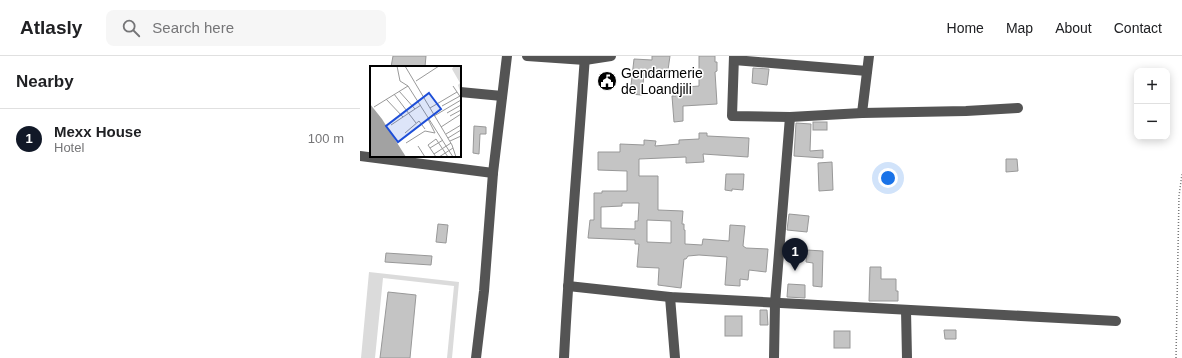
<!DOCTYPE html>
<meta charset="utf-8">
<style>
:root{--surface:#fff;--page:#f6f6f6;--text:#202124;--muted:#757577;--line:#e0e0e0;--accent:#111827}
body{margin:0;font-family:Helvetica,sans-serif;background:var(--page);color:var(--text)}
.controls{position:absolute;right:12px;top:12px;display:grid;overflow:hidden;border-radius:8px;box-shadow:0 2px 10px #0003}
.controls button{width:36px;height:36px;display:grid;place-items:center;padding:0;border:0;border-bottom:1px solid var(--line);background:var(--surface);color:var(--text);font:20px sans-serif}
.you{position:absolute;left:528px;top:122px;width:14px;height:14px;margin:-10px;border:3px solid #fff;border-radius:50%;background:#1a73e8;box-shadow:0 0 0 6px #1a73e833}
.badge{display:grid;place-items:center;width:26px;height:26px;border-radius:50%;background:var(--accent);color:#fff;font-size:13px;font-weight:700}
.pin{position:absolute;translate:-50% -33px;filter:drop-shadow(0 1px 2px #0008)}
.pin::after{content:'';position:absolute;top:21px;width:14px;height:12px;background:inherit;clip-path:polygon(0 0,100% 0,50% 100%)}
.list{margin:0;padding:0;list-style:none}
h2{display:flex;justify-content:space-between;align-items:center;height:52px;margin:0;padding:0 16px;font-size:17px}
h2 small{font-size:13px;font-weight:400;color:var(--muted)}
.list li{display:grid;grid-template-columns:26px 1fr auto;gap:12px;align-items:center;box-sizing:border-box;height:60px;padding:0 16px;border-top:1px solid var(--line)}
.list b{display:block;font-size:15px;white-space:nowrap}
.list p{margin:0;font-size:13px;white-space:nowrap;color:var(--muted)}
.list em{font-size:13px;font-style:normal;color:var(--muted)}
.icon{flex:none;width:22px;height:22px;fill:none;stroke:currentColor;stroke-width:2;stroke-linecap:round;stroke-linejoin:round}
.map{position:relative;flex:none;width:822px;height:302px;overflow:hidden}
header{display:flex;align-items:center;gap:24px;box-sizing:border-box;height:56px;padding:0 20px;background:var(--surface);border-bottom:1px solid var(--line)}
header strong{font-size:19px}
nav{display:flex;gap:22px;margin-inline-start:auto;font-size:14px}
.search{width:280px;height:36px;background:var(--page);display:flex;align-items:center;gap:10px;box-sizing:border-box;padding:0 14px;border-radius:8px;color:var(--muted);font-size:15px}
main{display:flex}
aside{flex:1;background:var(--surface)}
.map>svg:first-child{display:block}
.green{fill:#dbdbdb}
.building{fill:#c4c4c4;stroke:#989898;fill-rule:evenodd}
.lines{fill:none;stroke-linecap:round;stroke-linejoin:round}
.path{stroke:#767676;stroke-width:1.5;stroke-dasharray:1 2;stroke-linecap:butt}
.minor{stroke:#545454;stroke-width:10}
.labels{text-anchor:middle;dominant-baseline:central;stroke-width:3;stroke-linejoin:round;paint-order:stroke}
.poi-label{font-size:14px;fill:#000;stroke:#fff;text-anchor:start}
.inset-road{fill:none;stroke:#999;stroke-width:1}
.view{fill:#1d4ed8;fill-opacity:0.15;stroke:#1d4ed8;stroke-width:2}
.inset-edge{fill:none;stroke:#000;stroke-width:2}
</style>
<header>
<strong>Atlasly</strong>
<div class="search"><svg class="icon" aria-label="search" viewBox="0 0 24 24"><circle cx="10" cy="10" r="6"/><path d="M15 15l6 6"/></svg>Search here</div>
<nav><a>Home</a><a>Map</a><a>About</a><a>Contact</a></nav>
</header>
<main>
<aside>
<h2>Nearby<small></small></h2>
<ul class="list">
<li><span class="badge">1</span><div><b>Mexx House</b><p>Hotel</p></div><em>100 m</em></li>
</ul>
</aside>
<div class="map">
<svg width="822" height="302" viewBox="0 0 822 302">
<rect width="100%" height="100%" fill="#fff"/>
<polygon class="green" points="9,216 99,226 92,302 87,302 94,230 23,222 15,302 1,302"/>
<g class="building">
<polygon points="33,0 66,0 65,11 31,11"/>
<polygon points="292,0 310,0 307,21 284,18 282,39 270,38 274,3 292,4"/>
<polygon points="339,0 355,0 355,6 357,6 357,15 355,16 357,48 323,50 323,65 314,66 312,40 316,40 316,32 339,30"/>
<polygon points="393,12 409,13 407,29 392,27"/>
<rect x="453" y="66" width="14" height="8"/>
<polygon points="436,67 451,68 450,95 463,94 463,102 434,100"/>
<polygon points="114,70 126,71 126,78 120,78 119,98 113,97"/>
<path d="M 339,77 L 347,77 L 347,80 L 389,82 L 388,101 L 343,98 L 344,106 L 326,107 L 326,101 L 279,103 L 279,120 L 298,120 L 298,154 L 323,155 L 322,168 L 324,168 L 324,174 L 325,174 L 325,188 L 342,189 L 343,183 L 369,185 L 370,169 L 385,170 L 383,190 L 386,192 L 408,193 L 406,216 L 389,214 L 388,224 L 380,223 L 380,230 L 365,229 L 367,201 L 339,199 L 328,200 L 326,203 L 324,203 L 321,232 L 298,229 L 299,212 L 277,211 L 279,188 L 275,188 L 275,184 L 228,182 L 230,164 L 234,164 L 234,137 L 242,137 L 242,135 L 267,135 L 267,115 L 238,114 L 238,96 L 260,96 L 260,88 L 284,89 L 284,84 L 296,85 L 295,90 L 319,88 L 319,84 L 339,83 ZM 262,147 L 279,147 L 278,165 L 275,165 L 275,173 L 241,172 L 241,151 L 262,150 ZM 287,164 L 311,165 L 311,187 L 287,186 Z"/>
<polygon points="646,103 657,103 658,115 646,116"/>
<polygon points="472,106 473,134 459,135 458,107"/>
<polygon points="366,118 384,118 383,134 372,133 372,135 365,134"/>
<polygon points="429,158 449,160 447,176 427,174"/>
<polygon points="78,168 88,169 86,187 76,186"/>
<polygon points="447,194 463,195 462,231 453,230 453,207 446,206"/>
<polygon points="26,197 72,200 71,209 25,206"/>
<polygon points="510,211 521,211 521,223 536,223 536,235 538,235 538,245 509,245"/>
<polygon points="428,228 445,229 445,242 427,241"/>
<polygon points="28,236 56,239 50,302 20,302"/>
<polygon points="400,254 407,254 408,269 400,269"/>
<rect x="365" y="260" width="17" height="20"/>
<polygon points="584,274 596,274 596,283 585,283"/>
<rect x="474" y="275" width="16" height="17"/>
</g>
<g class="lines">
<polyline class="path" points="816,302 819,140 822,118"/>
<g class="minor">
<polyline points="167,0 225,4 251,0"/>
<polyline points="374,0 372,60 430,61 502,57 606,55 658,52"/>
<polyline points="374,4 507,15"/>
<polyline points="100,36 142,40"/>
<polyline points="502,57 509,0"/>
<polyline points="0,100 133,117"/>
<polyline points="208,230 310,241 756,265"/>
<polyline points="310,241 315,302"/>
<polyline points="546,254 547,302"/>
<polyline points="116,302 124,235 133,117 147,0"/>
<path d="M 204,302 C 209,201 218,101 225,0"/>
<polyline points="414,302 415,247 430,61"/>
</g>
</g>
<defs>
<symbol id="civic-disc" viewBox="-11 -11 22 22"><circle r="9.5" fill="#000" stroke="#fff"/><path d="M-.6-6.5H3V-4.5H.6V-3L4-1V1h2V6H-6V1h2V-1L-.6-3ZM-1.2 2.5V6h2.4V2.5Z" fill="#fff"/></symbol>
</defs>
<g fill-rule="evenodd">
<use href="#civic-disc" x="236" y="14" width="22" height="22"/>
</g>
<g class="labels">
<g class="poi-label">
<text x="261" y="17">Gendarmerie<tspan x="261" dy="16">de Loandjili</tspan></text>
</g>
</g>
<g transform="translate(10 10)">
<rect width="91" height="91" fill="#fff"/>
<path d="M 84,0 L 91,0 L 90,25 L 88,19 L 90,17 L 82,3 Z" fill="#dbdbdb"/>
<path d="M 0,38 L 12,53 L 36,91 L 0,91 Z" fill="#a2a2a2"/>
<path class="inset-road" d="M 27,0 L 30,15 L 38,20 L 83,91M 35,0 L 82,79 L 86,91M 46,15 L 69,0M 83,20 L 91,32M 29,25 L 45,43M 24,28 L 46,57M 16,33 L 33,51M 72,40 L 90,30M 4,41 L 38,20M 60,42 L 87,26M 77,47 L 91,39M 64,50 L 91,34M 80,50 L 91,44M 21,59 L 51,39M 71,61 L 91,48M 35,67 L 49,55 L 55,63M 76,68 L 91,59M 78,72 L 91,64M 80,75 L 91,70M 36,77 L 55,65 L 65,67 L 58,53M 48,80 L 55,91M 60,82 L 73,74M 64,88 L 81,77M 66,91 L 58,79 L 66,73 L 78,91M 69,91 L 83,82"/>
<path class="view" d="M 59,27 L 71,43 L 28,76 L 16,60 Z"/>
<rect width="91" height="91" class="inset-edge"/>
</g>
</svg>
<div class="controls">
<button>+</button>
<button>−</button>
</div>
<div class="you"></div>
<div class="pin badge" style="left:435px;top:215px">1</div>
</div>
</main>
